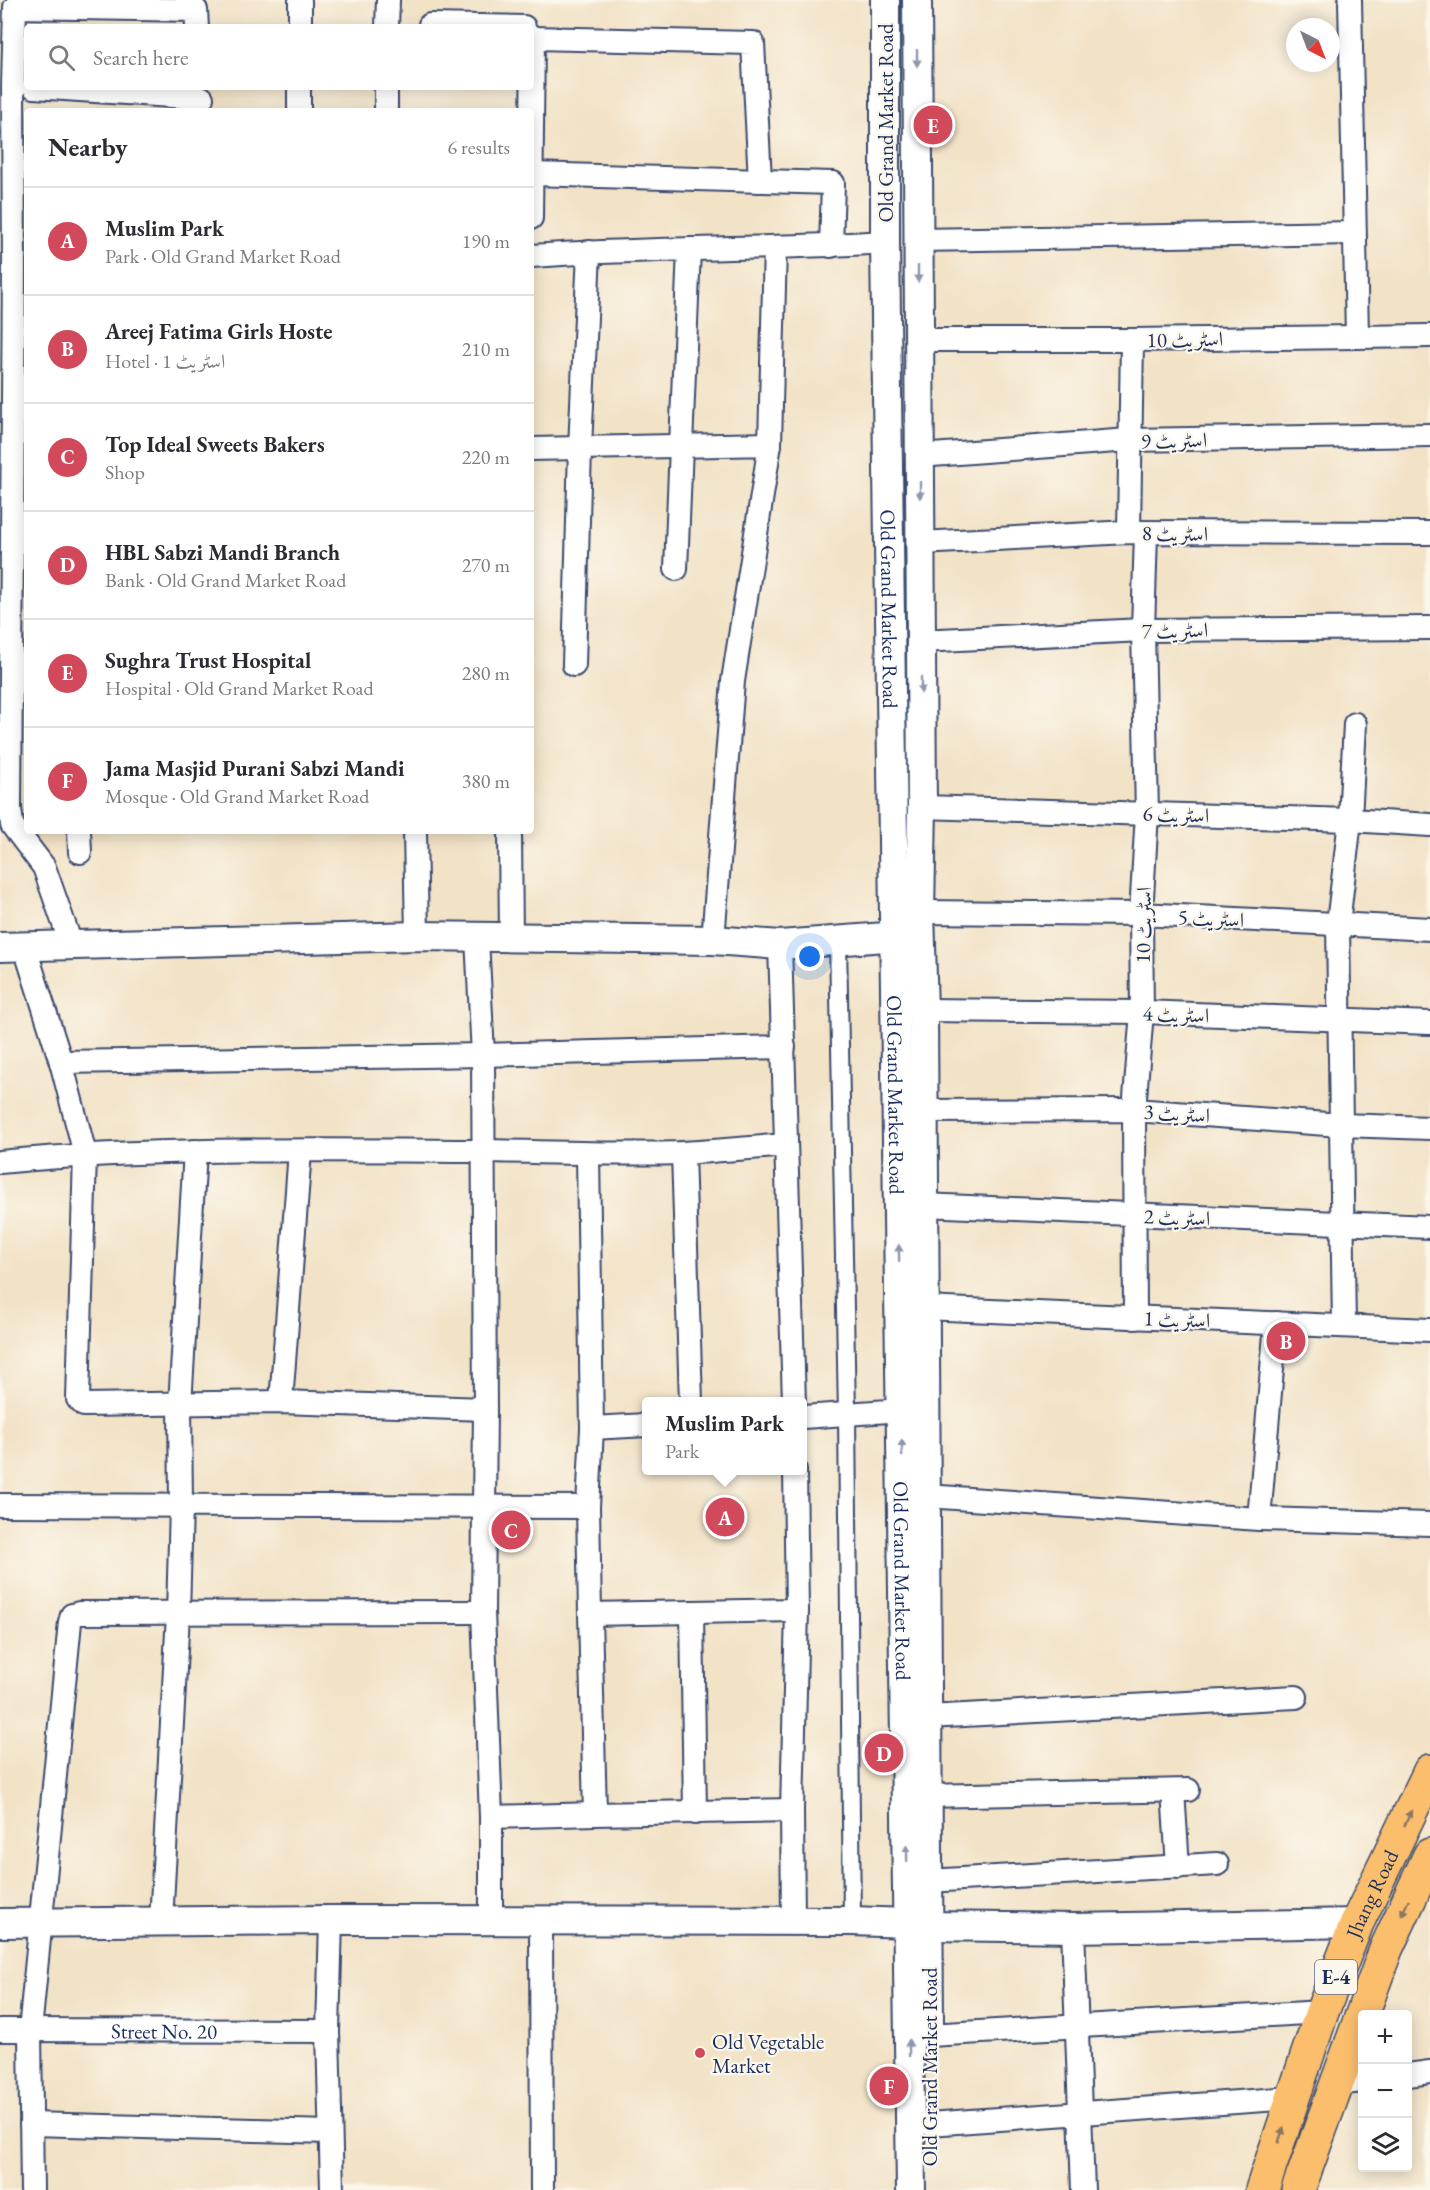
<!DOCTYPE html>
<meta charset="utf-8">
<style>
:root{--surface:#fff;--page:#f2f2f3;--text:#2b2b33;--muted:#7c7c81;--line:#e1e1e2;--accent:#d1495b}
body{margin:0;font-family:"EB Garamond",Amiri,serif;background:var(--page);color:var(--text)}
.controls{position:absolute;right:18px;bottom:18px;display:grid;overflow:hidden;border-radius:6px;box-shadow:0 3px 15px #0003}
.controls button{width:54px;height:54px;display:grid;place-items:center;padding:0;border:0;border-bottom:2px solid var(--line);background:var(--surface);color:var(--text);font:30px sans-serif}
.compass{position:absolute;left:1286px;top:18px;width:54px;height:54px;border-radius:50%;background:var(--surface);box-shadow:0 3px 15px #0003;rotate:138deg}
.you{position:absolute;left:810px;top:957px;width:21px;height:21px;margin:-15px;border:4px solid #fff;border-radius:50%;background:#1a73e8;box-shadow:0 0 0 9px #1a73e833}
.badge{display:grid;place-items:center;width:39px;height:39px;border-radius:50%;background:var(--accent);color:#fff;font-size:20px;font-weight:700}
.pin{position:absolute;translate:-50% -50%;border:3px solid #fff;box-shadow:0 2px 6px #0006}
.popup{position:absolute;left:642px;top:1397px;width:165px;height:78px;box-sizing:border-box;display:grid;place-content:center;border-radius:6px;background:var(--surface);filter:drop-shadow(0 2px 4px #0005);font-size:20px;white-space:nowrap;color:var(--muted)}
.popup b{font-size:22px;color:var(--text)}
.popup::after{content:'';position:absolute;left:50%;top:100%;margin-left:-12px;border:12px solid transparent;border-top-color:var(--surface)}
.list{margin:0;padding:0;list-style:none}
h2{display:flex;justify-content:space-between;align-items:center;height:78px;margin:0;padding:0 24px;font-size:26px}
h2 small{font-size:20px;font-weight:400;color:var(--muted)}
.list li{display:grid;grid-template-columns:39px 1fr auto;gap:18px;align-items:center;box-sizing:border-box;height:108px;padding:0 24px;border-top:2px solid var(--line)}
.list b{display:block;font-size:22px;white-space:nowrap}
.list p{margin:0;font-size:20px;white-space:nowrap;color:var(--muted)}
.list em{font-size:20px;font-style:normal;color:var(--muted)}
.icon{flex:none;width:33px;height:33px;fill:none;stroke:currentColor;stroke-width:2;stroke-linecap:round;stroke-linejoin:round}
.map{position:relative;flex:none;width:1430px;height:2190px;overflow:hidden}
.search{position:absolute;background:var(--surface);box-shadow:0 3px 15px #0003;left:24px;top:24px;width:510px;height:66px;display:flex;align-items:center;gap:15px;box-sizing:border-box;padding:0 21px;border-radius:6px;color:var(--muted);font-size:22px}
.panel{position:absolute;background:var(--surface);box-shadow:0 3px 15px #0003;left:24px;top:108px;width:510px;height:726px;border-radius:6px}
.map>svg:first-child{display:block}
.lines{fill:none;stroke-linecap:round;stroke-linejoin:round}
.pedestrian-casing{stroke:#3b4a6e;stroke-width:20}
.minor-casing{stroke:#3b4a6e;stroke-width:26}
.tertiary-casing{stroke:#3b4a6e;stroke-width:32}
.trunk-casing{stroke:#3b4a6e;stroke-width:36}
.pedestrian{stroke:#fff;stroke-width:16}
.minor{stroke:#fff;stroke-width:22}
.tertiary{stroke:#fff;stroke-width:28}
.trunk{stroke:#fabe6d;stroke-width:33}
.oneway{fill:#8d97ae}
.oneway2{fill:#8a7666}
.poi-dot{fill:#d1495b;stroke:#fbf7ec;stroke-width:2}
.labels{text-anchor:middle;dominant-baseline:central;stroke-width:4.5;stroke-linejoin:round;paint-order:stroke}
.shield{fill:#fbf7ec;stroke:#5e6b89;stroke-width:1.5}
.shield-label{font-size:20px;font-weight:bold;fill:#1b2f5e}
.street-label{font-size:21px;fill:#1b2f5e;stroke:#fbf7ec}
.poi-label{font-size:21px;fill:#1b2f5e;stroke:#fbf7ec;text-anchor:start}
</style>
<div class="map">
<svg width="1430" height="2190" viewBox="0 0 1430 2190">
<rect width="100%" height="100%" fill="#fbf7ec"/>
<filter id="ink" filterUnits="userSpaceOnUse"><feTurbulence type="fractalNoise" baseFrequency=".0167" numOctaves="2"/><feDisplacementMap in="SourceGraphic" scale="12" xChannelSelector="R" yChannelSelector="G"/><feConvolveMatrix kernelMatrix="1 2 1 2 8 2 1 2 1" color-interpolation-filters="sRGB"/></filter>
<filter id="wash" filterUnits="userSpaceOnUse"><feTurbulence type="fractalNoise" baseFrequency=".008" numOctaves="4" result="noise"/><feDisplacementMap in="SourceGraphic" scale="24" xChannelSelector="R" yChannelSelector="G"/><feGaussianBlur stdDeviation="1.35" result="paint"/><feColorMatrix in="noise" values="0 0 0 0 0 0 0 0 0 0 0 0 0 0 0 0 0 1.4 0 .05"/><feComposite in="paint" operator="in"/></filter>
<g filter="url(#wash)">
<rect width="100%" height="100%" fill="#f2e2c6"/>
</g>
<g filter="url(#ink)">
<g class="lines">
<defs>
<polyline id="pedestrian" points="838,942 847,1414 852,1921"/>
<g id="minor">
<polyline points="1350,0 1357,336"/>
<polyline points="430,25 524,27"/>
<polyline points="300,27 300,0"/>
<polyline points="387,27 388,0"/>
<polyline points="531,36 533,38 531,218"/>
<polyline points="533,38 753,43 760,181"/>
<polyline points="34,87 202,98"/>
<polyline points="299,111 299,87"/>
<polyline points="386,111 386,87"/>
<polyline points="532,174 833,183 831,246"/>
<polyline points="918,240 1354,233"/>
<path d="M 531,256 C 649,247 767,250 885,242"/>
<polyline points="919,340 1132,340"/>
<polyline points="770,444 775,247"/>
<polyline points="531,449 770,444 733,681 713,940"/>
<polyline points="919,456 1129,440 1430,435"/>
<polyline points="1129,532 1132,340 1430,336"/>
<polyline points="920,543 1129,532 1430,533"/>
<polyline points="676,569 689,249"/>
<polyline points="920,641 1143,630 1430,628"/>
<polyline points="574,665 580,448 589,252"/>
<polyline points="922,807 1350,820 1430,825"/>
<polyline points="79,831 80,852"/>
<polyline points="415,831 417,936"/>
<polyline points="510,831 511,938"/>
<polyline points="920,912 1141,914 1430,929"/>
<polyline points="477,938 483,1055 485,1409 483,1612 491,1817 491,1920"/>
<polyline points="71,944 44,867 12,825 10,808 14,266 13,86 15,7 196,10 197,27"/>
<polyline points="24,945 61,1062 85,1154 78,1399 84,1405 281,1402 485,1409"/>
<polyline points="780,945 794,1402"/>
<polyline points="923,1010 1142,1012 1430,1023"/>
<polyline points="61,1062 483,1055 784,1047"/>
<polyline points="923,1111 1134,1110 1341,1125 1430,1128"/>
<polyline points="683,1153 691,1402"/>
<polyline points="588,1154 592,1428 588,1507 590,1614 797,1610"/>
<path d="M 0,1162 C 160,1147 321,1150 482,1151 C 548,1152 615,1155 682,1153 C 716,1151 751,1148 786,1145"/>
<polyline points="924,1205 1430,1227"/>
<polyline points="924,1308 1430,1330"/>
<polyline points="1135,1318 1134,1110 1142,1012 1141,914 1147,813 1143,630 1146,533"/>
<polyline points="1344,1326 1338,924 1350,820 1355,724"/>
<polyline points="281,1402 300,1151"/>
<polyline points="803,1417 917,1409"/>
<polyline points="592,1428 647,1425"/>
<polyline points="926,1496 1259,1519 1430,1524"/>
<polyline points="0,1505 588,1507"/>
<polyline points="1259,1519 1276,1323"/>
<polyline points="692,1612 695,1813"/>
<polyline points="590,1614 595,1814 792,1810"/>
<polyline points="927,1717 1296,1697"/>
<polyline points="1173,1791 1178,1867"/>
<polyline points="927,1796 1188,1790"/>
<polyline points="491,1817 595,1814"/>
<polyline points="928,1881 1217,1864"/>
<polyline points="331,1920 328,2031 332,2190"/>
<polyline points="541,1920 542,2190"/>
<polyline points="161,1922 178,1614 181,1506 180,1405 195,1151"/>
<polyline points="793,1922 792,1810 797,1610 795,1470"/>
<polyline points="1073,1928 1083,2190"/>
<path id="s1" d="M 0,2030 L 328,2031"/>
<polyline points="929,2035 1322,2012"/>
<polyline points="1408,2075 1430,2072"/>
<polyline points="1336,2084 1362,2081"/>
<polyline points="31,2124 330,2132"/>
<polyline points="929,2124 1293,2098"/>
<polyline points="32,2190 30,2031 70,1622 72,1615 79,1613 483,1612"/>
</g>
<g id="tertiary">
<path id="s2" d="M 885,0 L 885,242 L 911,2190"/>
<polyline points="917,0 922,807 920,912 923,1010 929,2026"/>
<polyline points="0,947 417,936 713,940 780,945 912,935"/>
<polyline points="0,1923 331,1920 852,1921 908,1923 928,1926 1073,1928 1357,1923"/>
</g>
<g id="trunk">
<path id="s3" d="M 1262,2190 L 1322,2012 L 1357,1923 L 1430,1771"/>
<polyline points="1298,2190 1386,1949 1430,1855"/>
</g>
</defs>
<use href="#pedestrian" class="pedestrian-casing"/>
<use href="#minor" class="minor-casing"/>
<use href="#tertiary" class="tertiary-casing"/>
<use href="#trunk" class="trunk-casing"/>
<use href="#pedestrian" class="pedestrian"/>
<use href="#minor" class="minor"/>
<use href="#tertiary" class="tertiary"/>
<use href="#trunk" class="trunk"/>
</g>
<defs><path id="oneway-solid" d="M-6-.8H1V-3.2L6.5 0L1 3.2V.8H-6Z" transform="scale(1.5)"/></defs>
<g class="oneway">
<use href="#oneway-solid" transform="translate(917 58) rotate(90)"/>
<use href="#oneway-solid" transform="translate(918 274) rotate(90)"/>
<use href="#oneway-solid" transform="translate(920 490) rotate(90)"/>
<use href="#oneway-solid" transform="translate(921 685) rotate(90)"/>
<use href="#oneway-solid" transform="translate(899 1253) rotate(-91)"/>
<use href="#oneway-solid" transform="translate(902 1448) rotate(-91)"/>
<use href="#oneway-solid" transform="translate(907 1853) rotate(-91)"/>
<use href="#oneway-solid" transform="translate(909 2048) rotate(-91)"/>
</g>
<g class="oneway2">
<use href="#oneway-solid" transform="translate(1408 1818) rotate(-65)"/>
<use href="#oneway-solid" transform="translate(1405 1908) rotate(115)"/>
<use href="#oneway-solid" transform="translate(1281 2135) rotate(-71)"/>
</g>
</g>
<circle class="poi-dot" cx="700" cy="2053" r="6"/>
<g class="labels">
<rect class="shield" x="1315" y="1960" width="42" height="34" rx="4.5"/>
<g class="shield-label">
<text x="1336" y="1977">E-4</text>
</g>
<g class="street-label">
<text transform="translate(885 123) rotate(-90)">Old Grand Market Road</text>
<text transform="translate(1185 339) rotate(-1)">اسٹریٹ 10</text>
<text transform="translate(1174 440) rotate(-1)">اسٹریٹ 9</text>
<text transform="translate(1175 533) rotate(1)">اسٹریٹ 8</text>
<text stroke="none"><textPath href="#s2" startOffset="609">Old Grand Market Road</textPath></text>
<text transform="translate(1175 630) rotate(-1)">اسٹریٹ 7</text>
<text transform="translate(1176 814) rotate(2)">اسٹریٹ 6</text>
<text transform="translate(1211 918) rotate(3)">اسٹریٹ 5</text>
<text transform="translate(1143 925) rotate(-89)">اسٹریٹ 10</text>
<text transform="translate(1176 1014) rotate(2)">اسٹریٹ 4</text>
<text stroke="none"><textPath href="#s2" startOffset="1095">Old Grand Market Road</textPath></text>
<text transform="translate(1177 1113) rotate(4)">اسٹریٹ 3</text>
<text transform="translate(1177 1217) rotate(2)">اسٹریٹ 2</text>
<text transform="translate(1177 1319) rotate(2)">اسٹریٹ 1</text>
<text stroke="none"><textPath href="#s2" startOffset="1581">Old Grand Market Road</textPath></text>
<text stroke="none"><textPath href="#s3" startOffset="316">Jhang Road</textPath></text>
<text stroke="none"><textPath href="#s1" startOffset="164">Street No. 20</textPath></text>
<text transform="translate(929 2067) rotate(-90)">Old Grand Market Road</text>
</g>
<g class="poi-label">
<text x="712" y="2041">Old Vegetable<tspan x="712" dy="24">Market</tspan></text>
</g>
</g>
</svg>
<div class="controls">
<button>+</button>
<button>−</button>
<button><svg class="icon" aria-label="layers" viewBox="0 0 24 24"><path d="M12 4l9 5-9 5-9-5zM3 14l9 5 9-5"/></svg></button>
</div>
<svg class="compass" viewBox="-18 -18 36 36"><path d="M0-13l5 13h-10z" fill="#e53935"/><path d="M0 13l5-13h-10z" fill="#7c7c81"/></svg>
<div class="you"></div>
<div class="pin badge" style="left:725px;top:1517px">A</div>
<div class="popup"><b>Muslim Park</b>Park</div>
<div class="pin badge" style="left:1286px;top:1341px">B</div>
<div class="pin badge" style="left:511px;top:1530px">C</div>
<div class="pin badge" style="left:884px;top:1753px">D</div>
<div class="pin badge" style="left:933px;top:125px">E</div>
<div class="pin badge" style="left:889px;top:2086px">F</div>
<div class="search"><svg class="icon" aria-label="search" viewBox="0 0 24 24"><circle cx="10" cy="10" r="6"/><path d="M15 15l6 6"/></svg>Search here</div>
<section class="panel">
<h2>Nearby<small>6 results</small></h2>
<ul class="list">
<li><span class="badge">A</span><div><b>Muslim Park</b><p>Park · Old Grand Market Road</p></div><em>190 m</em></li>
<li><span class="badge">B</span><div><b>Areej Fatima Girls Hoste</b><p>Hotel · اسٹریٹ 1</p></div><em>210 m</em></li>
<li><span class="badge">C</span><div><b>Top Ideal Sweets Bakers</b><p>Shop</p></div><em>220 m</em></li>
<li><span class="badge">D</span><div><b>HBL Sabzi Mandi Branch</b><p>Bank · Old Grand Market Road</p></div><em>270 m</em></li>
<li><span class="badge">E</span><div><b>Sughra Trust Hospital</b><p>Hospital · Old Grand Market Road</p></div><em>280 m</em></li>
<li><span class="badge">F</span><div><b>Jama Masjid Purani Sabzi Mandi</b><p>Mosque · Old Grand Market Road</p></div><em>380 m</em></li>
</ul>
</section>
</div>
